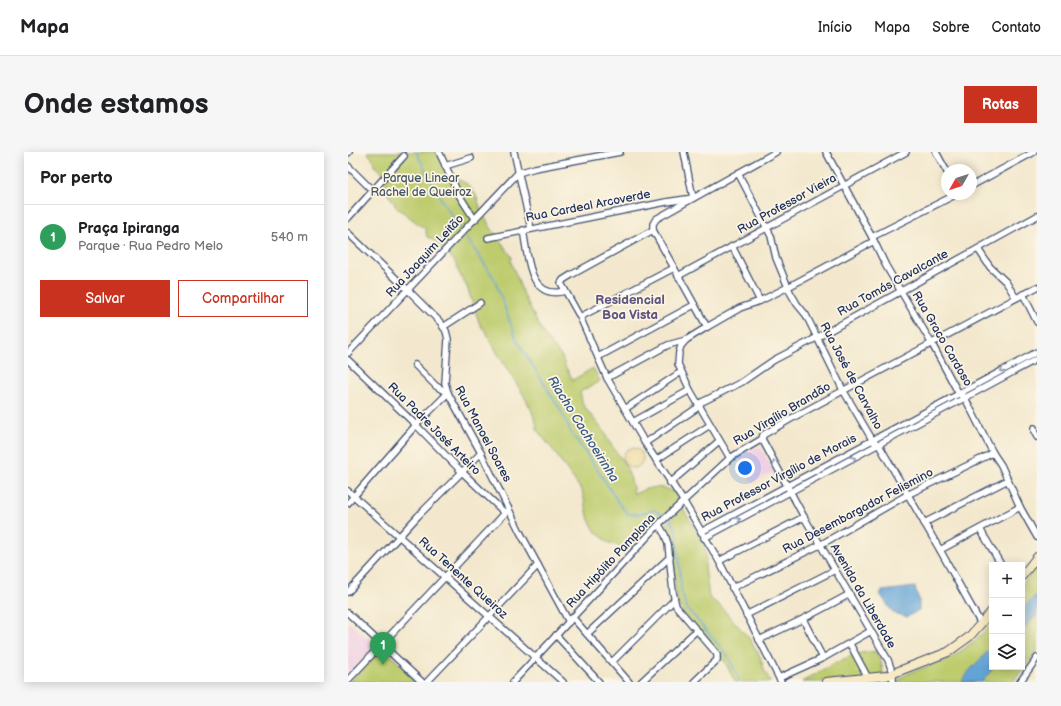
<!DOCTYPE html>
<html lang="pt">
<meta charset="utf-8">
<style>
:root{--surface:#fff;--page:#f6f6f6;--text:#202124;--muted:#757577;--line:#e0e0e0;--accent:#c8321e}
body{margin:0;font-family:"Balsamiq Sans",sans-serif;background:var(--page);color:var(--text)}
.controls{position:absolute;right:12px;bottom:12px;display:grid;overflow:hidden;border-radius:0px;box-shadow:0 2px 10px #0003}
.controls button{width:36px;height:36px;display:grid;place-items:center;padding:0;border:0;border-bottom:1px solid var(--line);background:var(--surface);color:var(--text);font:20px sans-serif}
.compass{position:absolute;left:593px;top:12px;width:36px;height:36px;border-radius:50%;background:var(--surface);box-shadow:0 2px 10px #0003;rotate:231deg}
.you{position:absolute;left:397px;top:316px;width:14px;height:14px;margin:-10px;border:3px solid #fff;border-radius:50%;background:#1a73e8;box-shadow:0 0 0 6px #1a73e833}
.badge{display:grid;place-items:center;width:26px;height:26px;border-radius:50%;background:var(--accent);color:#fff;font-size:13px;font-weight:700}
.pin{position:absolute;translate:-50% -33px;filter:drop-shadow(0 1px 2px #0008)}
.pin::after{content:'';position:absolute;top:21px;width:14px;height:12px;background:inherit;clip-path:polygon(0 0,100% 0,50% 100%)}
.list{margin:0;padding:0;list-style:none}
h2{display:flex;justify-content:space-between;align-items:center;height:52px;margin:0;padding:0 16px;font-size:17px}
h2 small{font-size:13px;font-weight:400;color:var(--muted)}
.list li{display:grid;grid-template-columns:26px 1fr auto;gap:12px;align-items:center;box-sizing:border-box;height:64px;padding:0 16px;border-top:1px solid var(--line)}
.list b{display:block;font-size:15px;white-space:nowrap}
.list p{margin:0;font-size:13px;white-space:nowrap;color:var(--muted)}
.list em{font-size:13px;font-style:normal;color:var(--muted)}
.actions{display:flex;gap:8px;padding:12px 16px}
.actions a{flex:1;padding:9px 0;border:1px solid var(--accent);border-radius:0px;text-align:center;font-size:14px;color:var(--accent)}
.actions .main{background:var(--accent);color:#fff}
.icon{flex:none;width:22px;height:22px;fill:none;stroke:currentColor;stroke-width:2;stroke-linecap:round;stroke-linejoin:round}
.map{position:relative;flex:none;width:689px;height:530px;overflow:hidden;border-radius:0px}
header{display:flex;align-items:center;gap:24px;box-sizing:border-box;height:56px;padding:0 20px;background:var(--surface);border-bottom:1px solid var(--line)}
header strong{font-size:19px}
nav{display:flex;gap:22px;margin-inline-start:auto;font-size:14px}
.intro{display:flex;align-items:center;justify-content:space-between;box-sizing:border-box;height:96px;padding:0 24px}
h1{margin:0;font-size:28px}
.button{padding:10px 18px;border-radius:0px;background:var(--accent);color:#fff;font-size:14px;font-weight:700}
main{display:flex;gap:24px;padding:0 24px}
aside{flex:1;background:var(--surface);border-radius:0px;box-shadow:0 2px 10px #0003}
.map>svg:first-child{display:block}
.built{fill:#f0d0e5}
.green{fill:#becc6e;stroke:#6c7e66}
.sand{fill:#eeda9e;stroke:#84847e}
.water{fill:#64a4d7;stroke:#406a9a}
.lines{fill:none;stroke-linecap:round;stroke-linejoin:round}
.stream{stroke:#64a4d7;stroke-width:1.5}
.street-casing{stroke:#3b4b6f;stroke-width:8}
.secondary-casing{stroke:#3b4b6f;stroke-width:10}
.street{stroke:#fff;stroke-width:5.5}
.secondary{stroke:#f6e9c3;stroke-width:8}
.oneway{stroke:#8d97ae}
.labels{text-anchor:middle;dominant-baseline:central;stroke-width:3.5;stroke-linejoin:round;paint-order:stroke}
.park-label{font-size:12px;fill:#445662;stroke:#fcf5e5}
.street-label{font-size:12px;fill:#1b2f5e;stroke:#fcf5e5}
.neighbourhood-label{font-size:13px;font-weight:bold;fill:#5f5680;stroke:#fcf5e5}
.water-label{font-size:13px;font-style:italic;fill:#355888;stroke:#fcf5e5}
</style>
<header>
<strong>Mapa</strong>
<nav><a>Início</a><a>Mapa</a><a>Sobre</a><a>Contato</a></nav>
</header>
<div class="intro"><h1>Onde estamos</h1><a class="button">Rotas</a></div>
<main>
<aside>
<h2>Por perto<small></small></h2>
<ul class="list">
<li><span class="badge" style="background:#2e9e5b">1</span><div><b>Praça Ipiranga</b><p>Parque · Rua Pedro Melo</p></div><em>540 m</em></li>
</ul>
<div class="actions"><a class="main">Salvar</a><a>Compartilhar</a></div>
</aside>
<div class="map">
<svg width="689" height="530" viewBox="0 0 689 530">
<rect width="100%" height="100%" fill="#fcf5e5"/>
<filter id="ink" filterUnits="userSpaceOnUse"><feTurbulence type="fractalNoise" baseFrequency=".025" numOctaves="2"/><feDisplacementMap in="SourceGraphic" scale="8" xChannelSelector="R" yChannelSelector="G"/><feConvolveMatrix kernelMatrix="1 2 1 2 8 2 1 2 1" color-interpolation-filters="sRGB"/></filter>
<filter id="wash" filterUnits="userSpaceOnUse"><feTurbulence type="fractalNoise" baseFrequency=".012" numOctaves="4" result="noise"/><feDisplacementMap in="SourceGraphic" scale="16" xChannelSelector="R" yChannelSelector="G"/><feGaussianBlur stdDeviation="0.9" result="paint"/><feColorMatrix in="noise" values="0 0 0 0 0 0 0 0 0 0 0 0 0 0 0 0 0 1.4 0 .05"/><feComposite in="paint" operator="in"/></filter>
<g filter="url(#wash)">
<rect width="100%" height="100%" fill="#f3e8cd"/>
<g class="built">
<polygon points="409,295 414,298 426,320 404,331 391,307 392,305"/>
<polygon points="0,470 27,493 0,522"/>
</g>
<g class="green">
<path d="M 19,0 L 92,0 L 100,14 L 111,28 L 118,31 L 128,43 L 133,58 L 143,76 L 164,105 L 163,110 L 175,141 L 190,172 L 199,187 L 214,205 L 217,214 L 225,228 L 245,216 L 252,229 L 232,240 L 235,253 L 257,281 C 259,288 263,292 267,298 C 277,311 284,325 286,342 C 290,341 294,338 298,337 C 311,333 326,337 335,347 L 288,395 L 277,396 L 261,391 L 248,380 L 241,368 L 234,339 L 205,298 L 189,278 L 189,274 L 183,257 L 175,242 L 151,204 L 138,180 L 132,173 L 119,135 L 111,121 L 107,110 L 99,100 L 86,89 L 85,87 L 79,85 L 77,76 L 73,74 L 46,53 L 47,51 C 39,43 37,35 38,23 L 26,14 L 25,7 Z"/>
<polygon points="335,356 357,395 358,405 357,415 361,445 372,454 401,486 412,504 416,518 423,530 387,530 377,510 332,456 329,449 326,421 325,397 323,386 317,373"/>
<path d="M 689,414 L 689,499 L 665,530 L 548,530 C 557,519 583,515 596,509 C 613,501 632,485 644,471 L 644,515 L 674,515 L 674,433 Z"/>
<polygon points="35,496 71,530 1,530"/>
<polygon points="528,499 533,510 537,530 454,530 485,512 507,502"/>
</g>
<circle class="sand" cx="285" cy="306" r="10"/>
<g class="water">
<polygon points="567,435 571,448 571,458 559,465 545,461 532,442 534,439"/>
<polygon points="689,442 689,462 674,479 674,457"/>
<polygon points="644,495 644,515 646,515 634,530 614,530 620,520"/>
</g>
<g class="lines">
<g class="stream">
<polyline points="68,0 90,42 113,78"/>
<polyline points="115,81 146,126 169,189 212,257 223,280 257,329 271,352 280,362 291,362 306,358 317,364"/>
<polyline points="320,366 323,368 329,380 333,437 338,455 380,504 392,530"/>
</g>
</g>
</g>
<g filter="url(#ink)">
<g class="lines">
<defs>
<g id="street">
<polyline points="91,0 111,43 127,68"/>
<polyline points="166,0 183,77"/>
<polyline points="478,0 526,89 538,114 584,192 611,242 617,246 645,301 653,313 672,355 689,385"/>
<polyline points="588,0 599,20"/>
<polyline points="0,1 1,0"/>
<polyline points="0,14 24,38"/>
<polyline points="97,14 123,6"/>
<polyline points="390,21 423,84 428,106 442,140 449,152 458,163 495,238 525,289 531,293 592,398 633,472"/>
<polyline points="623,34 686,0"/>
<polyline points="0,66 56,4"/>
<path d="M 175,78 C 180,103 180,149 217,139"/>
<polyline points="305,78 223,123 215,128 213,131 232,165 259,226 297,291 336,350 371,409 433,530"/>
<polyline points="0,81 60,138 93,171 98,179 100,187 97,231 100,241 133,301 172,380 221,470"/>
<polyline points="524,85 609,42"/>
<polyline points="140,86 318,50 345,46 336,0"/>
<polyline points="384,94 412,149"/>
<polyline points="630,97 642,115 658,130 668,146"/>
<polyline points="330,124 558,0"/>
<polyline points="675,142 689,170"/>
<polyline points="232,165 326,116"/>
<polyline points="95,175 132,151"/>
<polyline points="359,175 392,156 412,149 440,135 526,89"/>
<polyline points="0,201 170,21 187,16 272,0"/>
<polyline points="250,205 346,153"/>
<polyline points="0,208 68,273 114,320 157,361"/>
<polyline points="259,226 320,193 338,188"/>
<polyline points="350,252 394,230 426,208 470,185 689,64"/>
<polyline points="277,257 333,220"/>
<polyline points="285,270 342,238"/>
<polyline points="686,276 686,279 689,285"/>
<polyline points="414,287 456,365 540,508 545,522 545,530"/>
<polyline points="297,291 352,254"/>
<polyline points="382,306 342,238 330,212 331,200 333,194 338,188 359,175 305,78 305,72 308,67 428,0"/>
<polyline points="308,308 362,273"/>
<polyline points="322,331 371,289"/>
<polyline points="0,339 215,530"/>
<polyline points="0,351 68,273 100,241 88,234 67,213"/>
<polyline points="576,371 660,328"/>
<polyline points="311,373 317,383 320,392 325,440 328,454 369,502 369,508 346,530"/>
<polyline points="632,377 652,411"/>
<path d="M 353,380 C 465,321 577,261 689,200"/>
<polyline points="356,386 689,207"/>
<polyline points="592,398 672,355"/>
<polyline points="371,409 456,365"/>
<polyline points="384,436 472,393 559,343 645,301"/>
<polyline points="0,440 70,364 133,301"/>
<polyline points="0,461 74,530"/>
<polyline points="398,463 487,418"/>
<polyline points="225,466 281,530"/>
<polyline points="455,467 475,506"/>
<polyline points="239,482 322,405"/>
<polyline points="208,483 251,530"/>
<polyline points="411,488 455,467 502,442"/>
<polyline points="502,492 520,526"/>
<polyline points="264,510 326,448"/>
<polyline points="431,526 475,506 523,479"/>
<polyline points="0,528 161,357"/>
<polyline points="79,530 190,413"/>
<polyline points="165,530 313,370 382,306 414,287 415,283 446,265 689,135"/>
<polyline points="293,530 349,478"/>
<polyline points="672,530 689,506"/>
</g>
<g id="secondary">
<polyline points="674,424 689,405"/>
<polyline points="478,530 538,524 600,500 621,485 644,459"/>
</g>
</defs>
<use href="#street" class="street-casing"/>
<use href="#secondary" class="secondary-casing"/>
<use href="#street" class="street"/>
<use href="#secondary" class="secondary"/>
</g>
<defs><path id="oneway-chevron" d="M-2-3.5L2.5 0L-2 3.5" fill="none" stroke-width="1.6" stroke-linecap="round" stroke-linejoin="round"/></defs>
<g class="oneway">
<use href="#oneway-chevron" transform="translate(655 218) rotate(152)"/>
<use href="#oneway-chevron" transform="translate(505 307) rotate(-28)"/>
<use href="#oneway-chevron" transform="translate(427 311) rotate(-119)"/>
<use href="#oneway-chevron" transform="translate(390 368) rotate(-28)"/>
</g>
</g>
<g class="labels">
<g class="park-label">
<text x="73" y="26">Parque Linear<tspan x="73" dy="14">Rachel de Queiroz</tspan></text>
</g>
<g class="street-label">
<text transform="translate(439 52) rotate(-29)">Rua Professor Vieira</text>
<text transform="translate(240 54) rotate(-11)">Rua Cardeal Arcoverde</text>
<text transform="translate(77 104) rotate(-47)">Rua Joaquim Leitão</text>
<text transform="translate(545 131) rotate(-29)">Rua Tomás Cavalcante</text>
<text transform="translate(594 187) rotate(60)">Rua Graco Cardoso</text>
<text transform="translate(503 224) rotate(62)">Rua José de Carvalho</text>
<text transform="translate(434 262) rotate(-31)">Rua Virgílio Brandão</text>
<text transform="translate(86 277) rotate(45)">Rua Padre José Arteiro</text>
<text transform="translate(135 282) rotate(62)">Rua Manoel Soares</text>
<text transform="translate(431 326) rotate(-28)">Rua Professor Virgílio de Morais</text>
<text transform="translate(510 359) rotate(-28)">Rua Desembargador Felismino</text>
<text transform="translate(263 409) rotate(-47)">Rua Hipólito Pamplona</text>
<text transform="translate(115 426) rotate(42)">Rua Tenente Queiroz</text>
<text transform="translate(515 444) rotate(60)">Avenida da Liberdade</text>
</g>
<g class="neighbourhood-label">
<text x="282" y="148">Residencial<tspan x="282" dy="15">Boa Vista</tspan></text>
</g>
<g class="water-label">
<text transform="translate(235 277) rotate(58)">Riacho Cachoeirinha</text>
</g>
</g>
</svg>
<div class="controls">
<button>+</button>
<button>−</button>
<button><svg class="icon" aria-label="layers" viewBox="0 0 24 24"><path d="M12 4l9 5-9 5-9-5zM3 14l9 5 9-5"/></svg></button>
</div>
<svg class="compass" viewBox="-18 -18 36 36"><path d="M0-13l5 13h-10z" fill="#e53935"/><path d="M0 13l5-13h-10z" fill="#757577"/></svg>
<div class="you"></div>
<div class="pin badge" style="left:35px;top:513px;background:#2e9e5b">1</div>
</div>
</main>
